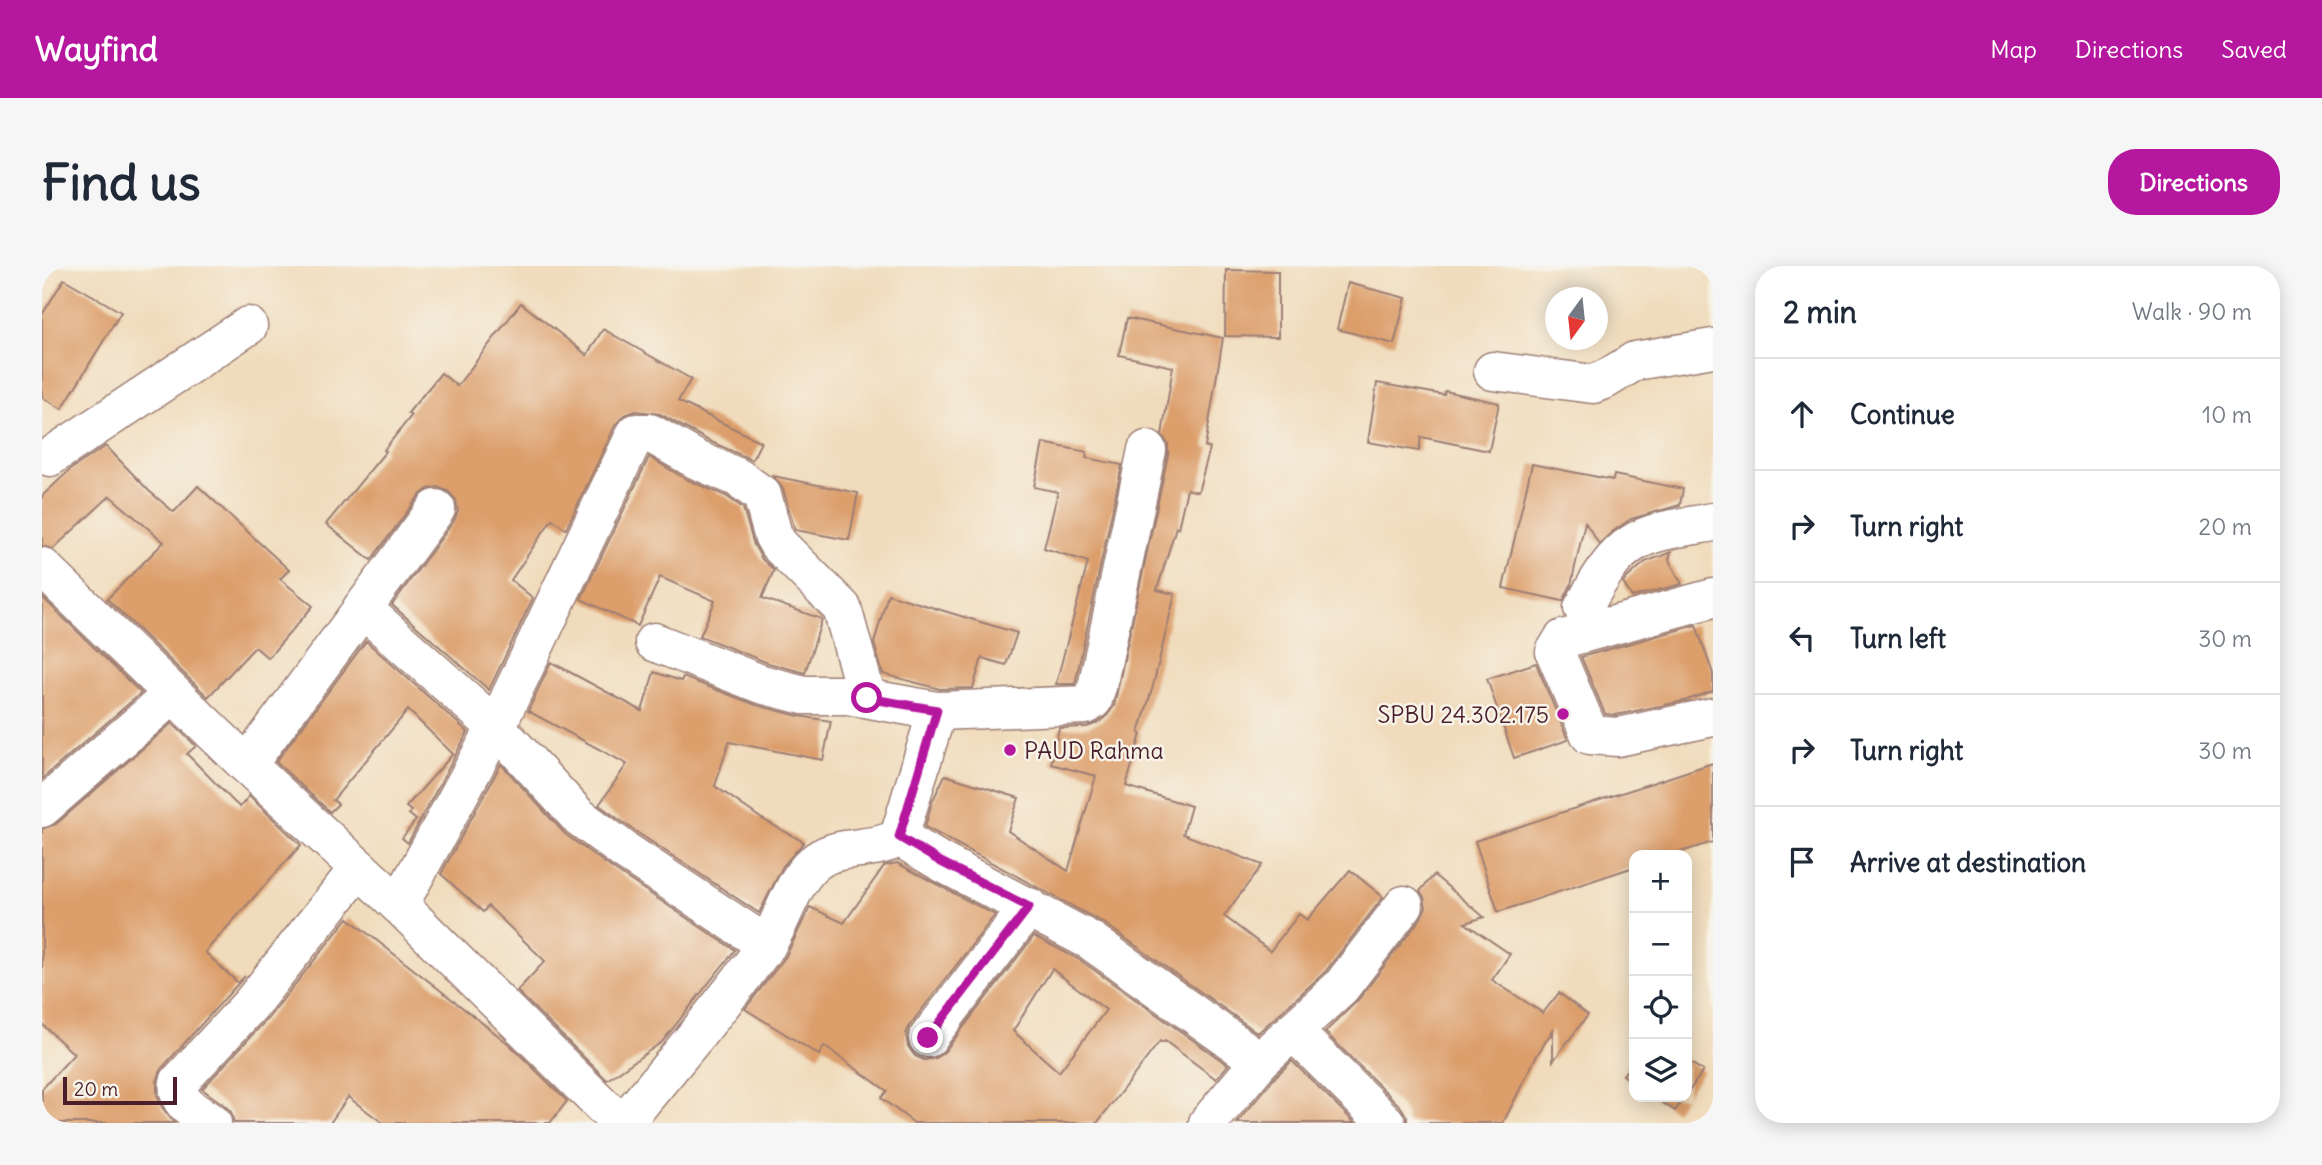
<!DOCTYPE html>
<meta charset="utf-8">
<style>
:root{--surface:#fff;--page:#f6f6f7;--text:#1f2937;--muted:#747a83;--line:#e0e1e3;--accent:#b5179e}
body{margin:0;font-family:Delius,sans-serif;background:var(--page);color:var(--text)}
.controls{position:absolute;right:21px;bottom:21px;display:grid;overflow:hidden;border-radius:14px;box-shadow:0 4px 18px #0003}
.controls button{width:63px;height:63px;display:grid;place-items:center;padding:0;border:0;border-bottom:2px solid var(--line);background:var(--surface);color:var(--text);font:35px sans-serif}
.compass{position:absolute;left:1503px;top:21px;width:63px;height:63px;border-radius:50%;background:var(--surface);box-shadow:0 4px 18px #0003;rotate:195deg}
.scale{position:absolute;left:21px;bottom:18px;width:114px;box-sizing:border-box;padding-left:7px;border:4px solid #4a1f2b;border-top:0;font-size:19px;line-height:24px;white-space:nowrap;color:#4a1f2b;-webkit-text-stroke:5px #f7f3e8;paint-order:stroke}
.stop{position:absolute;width:21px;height:21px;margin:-16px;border:5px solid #b5179e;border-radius:50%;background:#fff}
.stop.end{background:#b5179e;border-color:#fff;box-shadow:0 2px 7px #0008}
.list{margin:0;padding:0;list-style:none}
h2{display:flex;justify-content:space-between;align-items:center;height:91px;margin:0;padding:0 28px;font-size:30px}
h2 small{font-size:23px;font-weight:400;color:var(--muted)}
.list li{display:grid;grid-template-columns:46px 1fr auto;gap:21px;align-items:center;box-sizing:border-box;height:112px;padding:0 28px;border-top:2px solid var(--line)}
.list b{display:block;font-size:26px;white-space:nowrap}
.list em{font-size:23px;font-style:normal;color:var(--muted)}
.icon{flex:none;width:38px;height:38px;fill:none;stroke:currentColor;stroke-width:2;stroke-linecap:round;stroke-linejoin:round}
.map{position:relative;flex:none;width:1671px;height:857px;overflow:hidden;border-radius:28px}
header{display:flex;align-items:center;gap:42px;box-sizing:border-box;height:98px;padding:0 35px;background:var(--accent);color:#fff}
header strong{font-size:33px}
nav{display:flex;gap:38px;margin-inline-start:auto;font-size:24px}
.intro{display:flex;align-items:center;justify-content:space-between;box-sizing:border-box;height:168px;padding:0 42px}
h1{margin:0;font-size:49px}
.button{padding:18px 32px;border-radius:28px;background:var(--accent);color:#fff;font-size:24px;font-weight:700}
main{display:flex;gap:42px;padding:0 42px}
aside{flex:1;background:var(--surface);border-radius:28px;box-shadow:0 4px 18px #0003}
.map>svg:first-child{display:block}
.building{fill:#dc9e6b;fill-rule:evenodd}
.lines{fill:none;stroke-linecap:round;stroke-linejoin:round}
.minor-casing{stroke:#9d7e74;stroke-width:41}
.minor{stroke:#fff;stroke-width:38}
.route{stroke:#b5179e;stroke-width:9}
.poi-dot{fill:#b5179e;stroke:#f7f3e8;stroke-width:2.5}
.labels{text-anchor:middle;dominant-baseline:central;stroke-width:5;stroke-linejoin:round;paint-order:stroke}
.poi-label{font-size:23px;fill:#4a1f2b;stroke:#f7f3e8;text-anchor:end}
</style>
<header>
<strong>Wayfind</strong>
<nav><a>Map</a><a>Directions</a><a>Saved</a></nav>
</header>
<div class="intro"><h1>Find us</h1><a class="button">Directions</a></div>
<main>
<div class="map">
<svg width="1671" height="857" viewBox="0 0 1671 857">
<rect width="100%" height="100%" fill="#f7f3e8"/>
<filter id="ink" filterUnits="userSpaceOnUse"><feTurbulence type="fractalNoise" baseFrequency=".0143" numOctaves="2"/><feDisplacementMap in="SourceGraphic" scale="14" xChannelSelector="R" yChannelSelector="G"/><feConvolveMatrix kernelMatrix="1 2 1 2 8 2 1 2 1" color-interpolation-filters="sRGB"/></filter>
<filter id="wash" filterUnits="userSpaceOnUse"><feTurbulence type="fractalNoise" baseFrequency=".00686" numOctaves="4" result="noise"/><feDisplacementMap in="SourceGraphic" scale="28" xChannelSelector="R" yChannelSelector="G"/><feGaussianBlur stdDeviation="1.57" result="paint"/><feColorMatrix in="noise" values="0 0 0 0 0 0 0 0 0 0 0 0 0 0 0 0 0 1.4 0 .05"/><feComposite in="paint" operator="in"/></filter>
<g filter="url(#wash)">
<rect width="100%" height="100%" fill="#f0dcbc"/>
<g id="blocks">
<g class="building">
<polygon points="1184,4 1236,5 1236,71 1183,70"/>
<polygon points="22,13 79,46 20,143 0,131 0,49"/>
<polygon points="1306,17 1364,32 1352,78 1295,63"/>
<polygon points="479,37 545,89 561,63 649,113 636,135 719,176 710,194 665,174 618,148 594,145 582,149 574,158 524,263 510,253 469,314 491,332 447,424 350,339 412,255 416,245 414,234 407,226 396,221 386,223 377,230 329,294 284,258 344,185 342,184 369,150 366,147 399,107 415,120"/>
<polygon points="1085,52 1181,72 1163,181 1168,182 1156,226 1145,223 1136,262 1134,261 1115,324 1133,328 1111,420 1097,467 1099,468 1084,520 1149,540 1141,568 1220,599 1182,650 1228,685 1257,648 1265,654 1308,604 1341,631 1283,706 1216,767 1062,657 883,561 890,536 903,509 977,532 966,565 1026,605 1054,510 1009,498 1017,462 1045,461 1056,457 1064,451 1072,440 1126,189 1126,178 1120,169 1131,101 1077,89"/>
<polygon points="1335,117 1402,129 1403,125 1457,137 1447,185 1379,171 1377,185 1326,176"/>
<polygon points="1001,177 1045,186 1044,192 1080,199 1033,418 1014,418 1046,296 1002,282 1016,226 992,221"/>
<polygon points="64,180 107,225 132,246 156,220 247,304 238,313 271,340 226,392 213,381 166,431 65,333 122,276 68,230 11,283 0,280 0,230 29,203"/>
<polygon points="607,191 644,213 684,230 701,242 712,279 720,293 732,304 720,332 780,353 763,407 726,397 658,370 673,335 618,311 596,360 539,333"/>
<polygon points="1490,198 1571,214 1572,209 1641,223 1638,239 1589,253 1570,266 1557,278 1543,256 1529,319 1521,335 1461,322"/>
<polygon points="731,210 816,227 807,274 753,264 741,223"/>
<polygon points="1629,286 1627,294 1640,318 1590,331 1581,317 1585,312 1603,296"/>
<polygon points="846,328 975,367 964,399 940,392 931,422 898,423 841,408 832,377"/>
<polygon points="0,331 99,427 0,513"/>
<polygon points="1654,359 1671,408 1671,425 1642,435 1574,449 1563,448 1539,391"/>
<polygon points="324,375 426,466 366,577 360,572 374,554 367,548 369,545 364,541 411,488 366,444 291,534 296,538 288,546 234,496"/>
<polygon points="509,396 600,445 612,406 639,415 641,411 714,439 757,450 789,455 781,494 687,476 673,520 720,553 762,576 741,600 717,647 596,567 557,539 585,498 486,445"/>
<polygon points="1494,397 1526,474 1472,492 1445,413"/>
<polygon points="130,457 154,480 145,488 192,536 198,541 207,530 259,579 163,686 196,717 203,710 120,802 115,815 115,829 120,841 132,857 0,857 0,823 32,788 0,758 0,563 14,558"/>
<polygon points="1671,497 1671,576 1629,589 1592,589 1592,601 1456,646 1433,575"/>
<polygon points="459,498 523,568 571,603 693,684 620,776 565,814 475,725 503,695 446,640 441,646 399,608"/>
<path d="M 855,597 L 953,649 L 868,759 L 864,768 L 866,780 L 873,790 L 882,794 L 894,792 L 903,785 L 992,670 L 1038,694 L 1186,799 L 1174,813 L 1123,775 L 1121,777 L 1118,775 L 1055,857 L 872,857 L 839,832 L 845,825 L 782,780 L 777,789 L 703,743 L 744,690 L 768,641 L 802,657 L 842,600 ZM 1010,703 L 1064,744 L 1017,806 L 971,765 Z"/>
<polygon points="1392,609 1442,651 1423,657 1468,688 1450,714 1501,747 1517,727 1546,749 1511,795 1511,764 1494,791 1461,857 1365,857 1365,851 1359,841 1283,766 1316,734 1379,652 1384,641 1382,631 1378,625"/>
<polygon points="306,652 467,778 525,835 508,857 341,857 306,831 288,857 192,857 189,846 182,839 160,823 226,752"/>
<polygon points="1592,794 1592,817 1581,809"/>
<polygon points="1645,794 1661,805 1645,828"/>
<polygon points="1250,795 1313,857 1195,857 1234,810"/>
<polygon points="1612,831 1643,831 1633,845"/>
</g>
</g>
</g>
<g filter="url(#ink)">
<use href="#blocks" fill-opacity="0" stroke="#9d7e74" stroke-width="2"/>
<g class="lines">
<defs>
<g id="minor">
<polyline points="1451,105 1551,118 1564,113 1593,95 1671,82"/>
<polyline points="8,191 206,60"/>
<polyline points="0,301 205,499 357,639 454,461 594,167 608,167 655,194 695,211 720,229 731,269 736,278 800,342 825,432"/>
<polyline points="1671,332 1521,373 1513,386 1548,469 1576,471 1671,451"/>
<polyline points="320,342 454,461 536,550 583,585 725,679"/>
<path d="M 1541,342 C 1554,319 1567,292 1591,277 C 1613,263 1646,261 1671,256"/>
<polyline points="612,376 719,418 762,429 806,429 895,445 1044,439 1051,434 1056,417 1105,184"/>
<polyline points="205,499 394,243"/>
<polyline points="0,542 131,428"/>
<polyline points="857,571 899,596 1049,675 1218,795"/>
<polyline points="357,639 578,857"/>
<polyline points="1251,765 1344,857"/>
<polyline points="886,772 987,641"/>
<path d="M 170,857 C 155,847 133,838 137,816 L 209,738 L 317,602"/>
<path d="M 582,857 C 629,799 679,742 723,681 C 741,657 750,611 776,594 C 800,577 833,587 857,571 L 895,445"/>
<polyline points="1166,857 1218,795 1299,721 1362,639"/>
</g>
</defs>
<use href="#minor" class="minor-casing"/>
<use href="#minor" class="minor"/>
</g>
</g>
<g class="lines" filter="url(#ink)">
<polyline class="route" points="825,432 895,444 857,571 899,596 987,641 886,772"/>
</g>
<g class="poi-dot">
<circle cx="1521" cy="448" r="7"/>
<circle cx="968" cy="484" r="7"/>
</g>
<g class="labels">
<g class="poi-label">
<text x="1507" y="448">SPBU 24.302.175</text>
<text x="982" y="484" text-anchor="start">PAUD Rahma</text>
</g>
</g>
</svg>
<div class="controls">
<button>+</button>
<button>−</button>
<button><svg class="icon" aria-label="locate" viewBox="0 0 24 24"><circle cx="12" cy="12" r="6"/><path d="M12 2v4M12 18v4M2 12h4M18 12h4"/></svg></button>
<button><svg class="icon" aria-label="layers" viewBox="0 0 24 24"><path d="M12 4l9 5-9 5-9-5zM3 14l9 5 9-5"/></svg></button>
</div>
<svg class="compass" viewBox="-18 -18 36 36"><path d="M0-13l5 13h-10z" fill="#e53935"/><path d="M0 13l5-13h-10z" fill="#747a83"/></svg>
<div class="scale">20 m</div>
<div class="stop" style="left:825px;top:432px"></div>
<div class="stop end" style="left:886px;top:772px"></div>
</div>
<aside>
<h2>2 min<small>Walk · 90 m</small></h2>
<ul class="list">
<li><svg class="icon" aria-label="ahead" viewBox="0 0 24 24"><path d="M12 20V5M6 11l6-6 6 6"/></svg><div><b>Continue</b></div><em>10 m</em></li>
<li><svg class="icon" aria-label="right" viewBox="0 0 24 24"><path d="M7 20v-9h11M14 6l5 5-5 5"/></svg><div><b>Turn right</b></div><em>20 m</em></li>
<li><svg class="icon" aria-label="left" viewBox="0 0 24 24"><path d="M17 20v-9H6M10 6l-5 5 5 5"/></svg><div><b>Turn left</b></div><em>30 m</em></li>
<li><svg class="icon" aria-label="right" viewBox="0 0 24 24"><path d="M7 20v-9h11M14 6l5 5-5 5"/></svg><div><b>Turn right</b></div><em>30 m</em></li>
<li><svg class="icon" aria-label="arrive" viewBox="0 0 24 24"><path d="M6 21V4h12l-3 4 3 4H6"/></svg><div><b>Arrive at destination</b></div></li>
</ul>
</aside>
</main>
